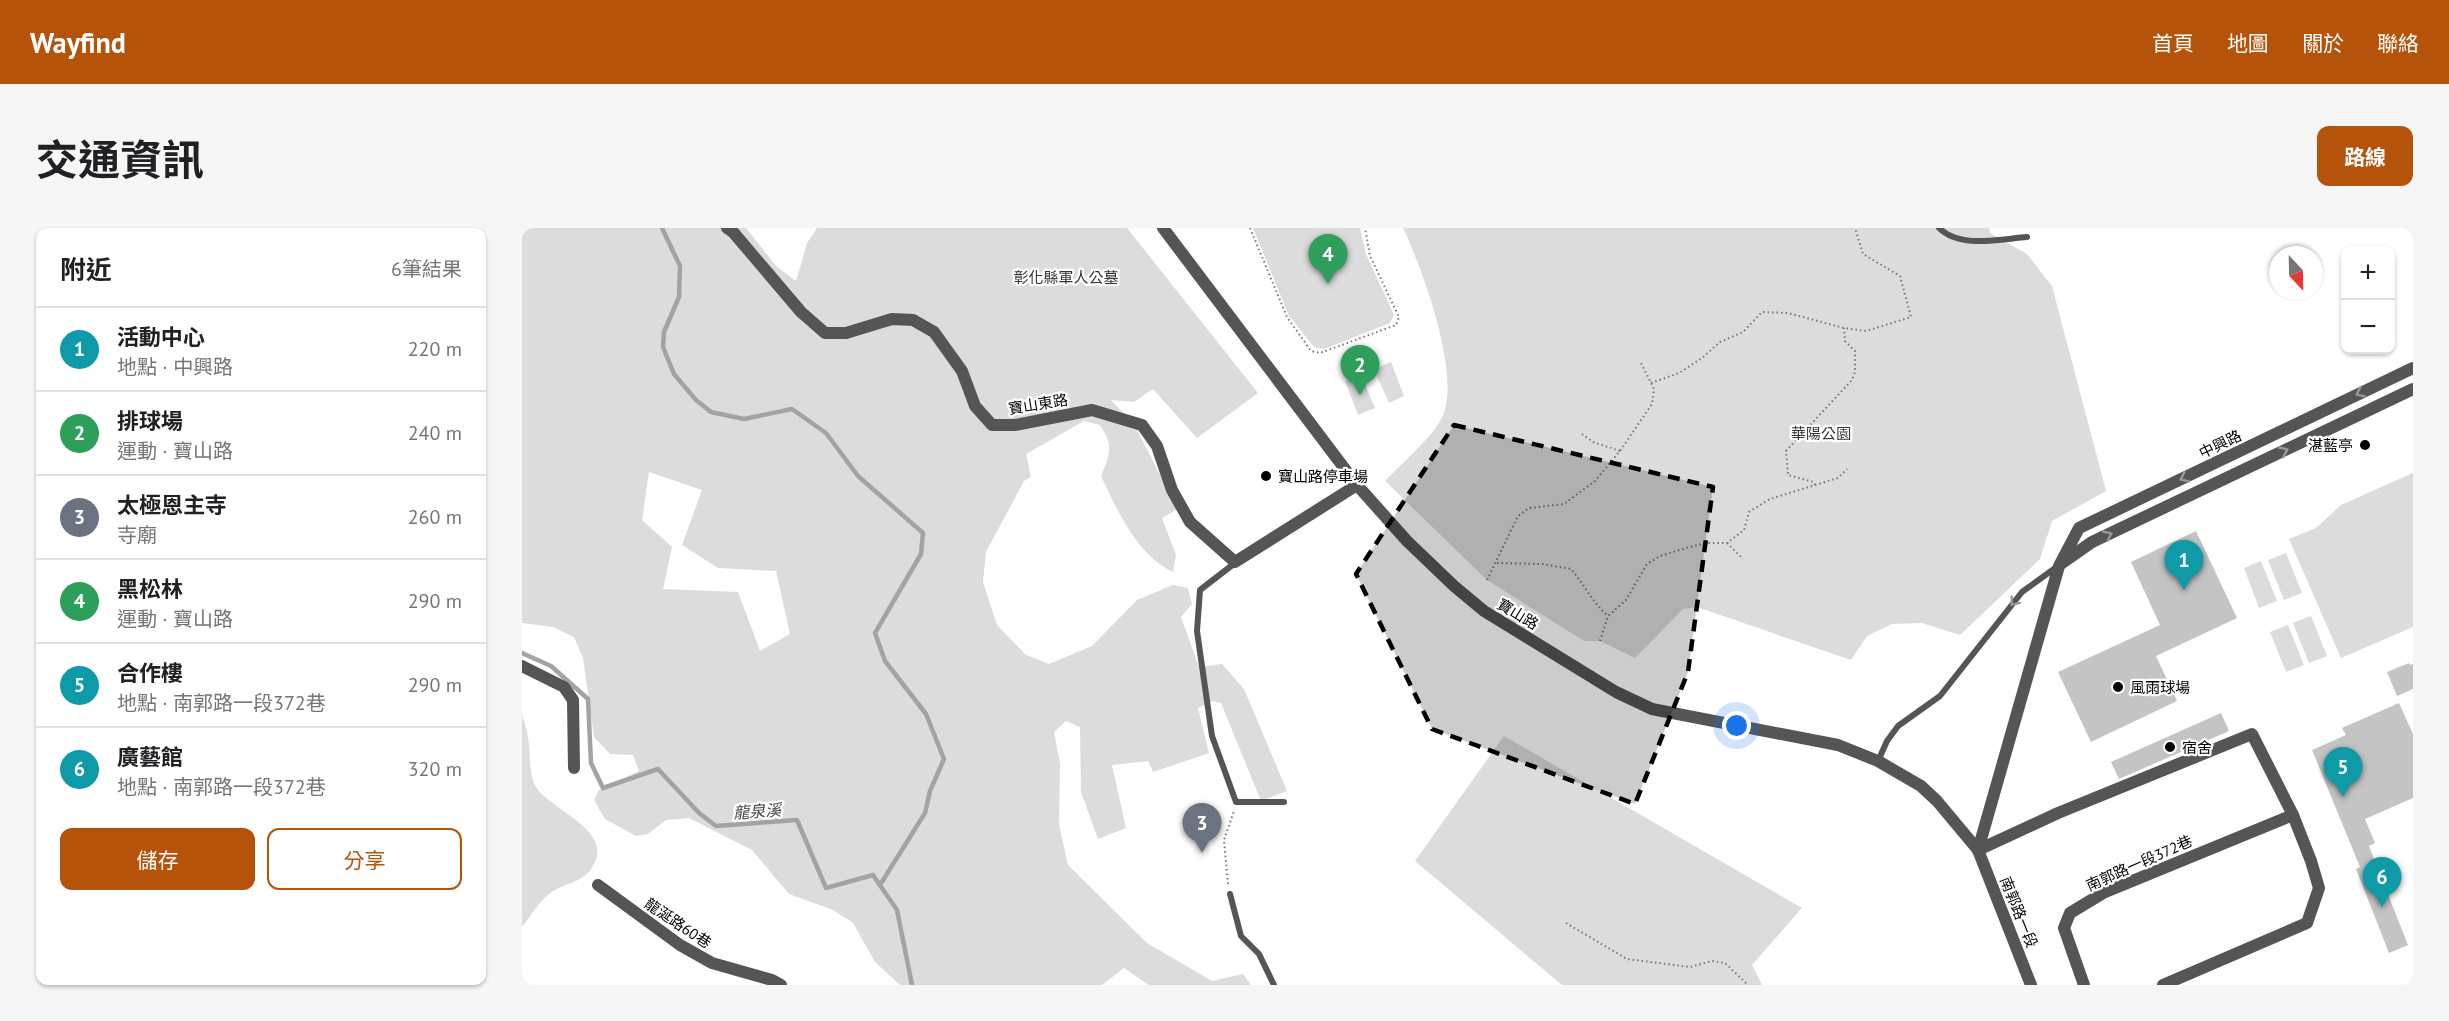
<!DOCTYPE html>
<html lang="zh-TW">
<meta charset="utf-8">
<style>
:root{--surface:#fff;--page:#f6f6f6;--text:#202124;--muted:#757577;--line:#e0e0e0;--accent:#b45309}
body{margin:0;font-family:"PT Sans","Noto Sans TC",sans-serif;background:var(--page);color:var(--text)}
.controls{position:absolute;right:18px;top:18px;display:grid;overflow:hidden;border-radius:12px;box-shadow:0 2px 4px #0004}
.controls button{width:54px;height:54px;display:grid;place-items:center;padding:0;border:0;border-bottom:2px solid var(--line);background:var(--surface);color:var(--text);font:30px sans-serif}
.compass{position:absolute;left:1747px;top:18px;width:54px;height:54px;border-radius:50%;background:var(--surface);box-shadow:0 2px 4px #0004;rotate:158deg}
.you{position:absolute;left:1215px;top:498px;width:21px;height:21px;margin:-15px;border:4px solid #fff;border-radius:50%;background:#1a73e8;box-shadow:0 0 0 9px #1a73e833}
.badge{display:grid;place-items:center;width:39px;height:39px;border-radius:50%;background:var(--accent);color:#fff;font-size:20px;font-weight:700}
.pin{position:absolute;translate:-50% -50px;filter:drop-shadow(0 2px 3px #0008)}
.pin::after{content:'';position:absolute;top:32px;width:21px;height:18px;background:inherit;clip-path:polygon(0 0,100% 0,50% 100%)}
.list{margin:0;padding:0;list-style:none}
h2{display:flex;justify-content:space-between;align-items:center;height:78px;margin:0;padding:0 24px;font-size:26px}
h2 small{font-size:20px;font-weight:400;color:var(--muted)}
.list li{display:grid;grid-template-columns:39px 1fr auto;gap:18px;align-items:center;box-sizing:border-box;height:84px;padding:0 24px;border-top:2px solid var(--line)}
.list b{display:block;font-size:22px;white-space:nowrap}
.list p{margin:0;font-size:20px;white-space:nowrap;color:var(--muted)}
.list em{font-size:20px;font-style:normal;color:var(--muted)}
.actions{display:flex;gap:12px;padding:18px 24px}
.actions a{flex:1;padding:14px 0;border:2px solid var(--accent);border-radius:12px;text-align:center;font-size:21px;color:var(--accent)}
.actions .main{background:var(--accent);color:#fff}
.map{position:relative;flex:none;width:1891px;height:757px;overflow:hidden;border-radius:12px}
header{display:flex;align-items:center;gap:36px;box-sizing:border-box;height:84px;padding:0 30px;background:var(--accent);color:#fff}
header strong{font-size:28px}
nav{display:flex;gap:33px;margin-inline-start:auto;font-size:21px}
.intro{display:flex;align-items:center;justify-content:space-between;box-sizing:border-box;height:144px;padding:0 36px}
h1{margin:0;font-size:42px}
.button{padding:15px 27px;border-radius:12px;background:var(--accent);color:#fff;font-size:21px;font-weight:700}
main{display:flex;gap:36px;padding:0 36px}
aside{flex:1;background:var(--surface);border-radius:12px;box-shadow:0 2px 4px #0004}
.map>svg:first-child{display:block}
.green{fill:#dcdcdc;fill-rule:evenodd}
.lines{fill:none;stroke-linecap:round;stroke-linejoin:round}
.stream{stroke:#a3a3a3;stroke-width:4.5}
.building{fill:#c4c4c4}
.path{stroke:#777;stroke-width:2;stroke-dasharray:1.5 3;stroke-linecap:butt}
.lane{stroke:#555;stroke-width:6}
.street{stroke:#555;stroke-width:12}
.oneway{stroke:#999}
.marked{fill:#000;fill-opacity:0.2;stroke:#000;stroke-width:4.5;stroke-dasharray:12 8;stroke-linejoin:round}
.poi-dot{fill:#000;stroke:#fff;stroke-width:2}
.labels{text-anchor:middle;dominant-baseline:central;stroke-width:4.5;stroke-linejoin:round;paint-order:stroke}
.park-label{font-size:15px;fill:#333;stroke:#fff}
.street-label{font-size:15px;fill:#000;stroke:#fff}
.poi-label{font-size:15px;fill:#000;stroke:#fff;text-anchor:start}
.water-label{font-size:16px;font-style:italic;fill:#444;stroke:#fff}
</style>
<header>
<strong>Wayfind</strong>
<nav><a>首頁</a><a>地圖</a><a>關於</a><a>聯絡</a></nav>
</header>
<div class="intro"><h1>交通資訊</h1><a class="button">路線</a></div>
<main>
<aside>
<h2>附近<small>6筆結果</small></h2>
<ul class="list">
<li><span class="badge" style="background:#0f9aa8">1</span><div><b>活動中心</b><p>地點 · 中興路</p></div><em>220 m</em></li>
<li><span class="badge" style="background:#2e9e5b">2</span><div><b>排球場</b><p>運動 · 寶山路</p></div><em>240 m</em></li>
<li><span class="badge" style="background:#6b7280">3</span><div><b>太極恩主寺</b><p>寺廟</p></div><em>260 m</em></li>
<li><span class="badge" style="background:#2e9e5b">4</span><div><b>黑松林</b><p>運動 · 寶山路</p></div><em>290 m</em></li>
<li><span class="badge" style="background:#0f9aa8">5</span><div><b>合作樓</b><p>地點 · 南郭路一段372巷</p></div><em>290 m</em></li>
<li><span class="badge" style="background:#0f9aa8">6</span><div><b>廣藝館</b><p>地點 · 南郭路一段372巷</p></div><em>320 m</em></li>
</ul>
<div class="actions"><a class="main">儲存</a><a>分享</a></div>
</aside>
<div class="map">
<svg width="1891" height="757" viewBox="0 0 1891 757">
<rect width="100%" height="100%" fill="#fff"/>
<g class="green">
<path d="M 0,0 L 224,0 L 254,38 L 274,53 L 285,15 L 295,0 L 605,0 L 736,165 L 675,210 L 631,161 L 612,174 L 589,172 L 612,196 L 652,274 L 654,282 L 640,290 L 654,327 L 651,344 C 614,326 596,283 579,248 C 588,226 592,218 578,197 L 562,193 L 504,226 L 509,249 L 502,253 L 464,324 L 461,354 L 475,397 L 504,427 L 527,436 L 570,418 L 615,372 L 651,357 L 666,360 L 670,376 L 659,389 L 677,439 L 700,436 L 722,461 L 765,563 L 739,573 L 699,475 L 691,473 L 676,480 L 687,525 L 631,544 L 626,533 L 590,537 L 604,600 L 576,611 L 559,564 L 558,499 L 544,493 L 532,504 L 538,536 L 537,597 L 546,637 L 625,715 L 690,753 L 721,746 L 729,757 L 627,757 L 602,740 L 580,757 L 378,757 L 353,734 L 331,695 L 311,682 L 267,666 L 230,622 L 167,590 L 144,592 L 126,606 L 114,608 L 83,591 L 72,572 L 77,562 L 117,543 L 111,527 L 88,526 L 72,509 L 61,430 L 52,409 L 31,399 L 0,395 ZM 127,244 L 180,262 L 160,317 L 196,340 L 254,343 L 268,406 L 238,423 L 216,364 L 141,361 L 150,319 L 120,292 Z"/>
<polygon points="731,0 838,0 844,26 872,87 868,95 802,121 792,119 767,88"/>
<path d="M 881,0 L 1467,0 L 1468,5 L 1505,26 L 1530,58 L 1584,263 L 1530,293 L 1518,331 L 1438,407 L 1400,395 L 1370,396 L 1345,408 L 1329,432 L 1175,379 L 1161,381 L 1113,430 L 1078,413 L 1062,413 L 965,352 L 863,253 C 881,234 903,216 917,195 C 944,157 900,40 881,0 Z"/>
<polygon points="869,134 882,168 867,175 852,141"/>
<polygon points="839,147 853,180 836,187 823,153"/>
<polygon points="1891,245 1891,399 1819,430 1767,311 1794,300 1819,277"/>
<polygon points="1764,325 1780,365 1762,372 1746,332"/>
<polygon points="1739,333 1755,373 1737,380 1722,340"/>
<polygon points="1789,388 1805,428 1787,435 1771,395"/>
<polygon points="1766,397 1782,437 1764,444 1748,404"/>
<path d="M 0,487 C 2,494 5,501 6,509 C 9,524 6,546 14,559 C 29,583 96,603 69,641 C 59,656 39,655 26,667 C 16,675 8,689 0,699 Z"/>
<polygon points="982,508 1280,680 1230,737 1240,757 1040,757 893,633"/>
</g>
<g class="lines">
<g class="stream">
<polyline points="140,0 158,38 157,69 142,104 141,119 152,146 174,172 189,184 222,191 270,181 304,205 336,248 401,305 399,326 353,405 363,433 404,486 422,531 408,563 403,585 358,657"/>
<polyline points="0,425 29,438 66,471 69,535 81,560 136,541 177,585 194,598 275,592 304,660 351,647 375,682 390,757"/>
</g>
</g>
<g class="building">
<polygon points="1674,303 1715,390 1634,428 1655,473 1569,514 1536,444 1638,397 1609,334"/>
<polygon points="1887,435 1888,437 1891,436 1891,461 1875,468 1865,444"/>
<polygon points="1877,475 1891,506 1891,570 1843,591 1853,615 1847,618 1886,717 1867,725 1834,641 1838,639 1790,522 1824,507 1820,500"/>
<polygon points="1699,485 1707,503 1597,551 1589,534"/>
</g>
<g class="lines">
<g class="path">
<polyline points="728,0 765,89 789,123 798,125 874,97 877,89 848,28 843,0"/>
<polyline points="1129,155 1157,145 1180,130 1198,114 1221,104 1240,84 1266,85 1322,100 1344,103 1389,89 1378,48 1341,26 1333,0"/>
<polyline points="1060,206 1071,214 1098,223"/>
<polyline points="1293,257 1292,254 1266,247 1264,223 1330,152 1333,144 1333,123 1323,113 1322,100"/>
<polyline points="1205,315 1221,331"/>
<path d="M 975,335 L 1021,336 L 1049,341 C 1062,356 1070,374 1086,388"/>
<polyline points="965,352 996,288 1007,280 1042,276 1073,253 1098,223 1130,176 1132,161 1119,135"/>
<polyline points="1078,413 1086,388 1104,372 1125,336 1138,328 1164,320 1184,315 1205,315 1222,302 1227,284 1248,271 1316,250 1325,241"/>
<polyline points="706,656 702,612 712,583"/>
<polyline points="1044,695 1105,731 1168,739 1190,733 1203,735 1226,757"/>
</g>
<g class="lane">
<path d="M 1417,0 C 1438,21 1478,11 1505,9"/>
<polyline points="713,335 678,362 675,403 690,508 714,574 762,574"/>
<polyline points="1356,533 1365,513 1376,498 1418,468 1500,364 1536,338"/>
<polyline points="708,666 719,708 737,726 752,757"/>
</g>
<g class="street">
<polyline points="205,0 211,4 279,84 303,105 324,105 370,91 391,92 412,104 440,143 453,178 470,197 493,197 570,182 620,197 635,218 650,262 668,294 713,334 835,257"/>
<polyline points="641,0 835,257 885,313 932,358 962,383 1094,464 1130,481 1316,517 1356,533 1399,558 1415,573 1456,622 1509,757"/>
<polyline points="1540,335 1570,314 1891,161"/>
<polyline points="0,438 42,459 51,472 52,540"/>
<polyline points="1456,622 1537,338 1557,300 1891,140"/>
<polyline points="1456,622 1536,585 1730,506 1771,587 1789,633 1797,660 1785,695 1641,757"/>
<polyline points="76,657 158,717 190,735 250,752 259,757"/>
<polyline points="1562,757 1542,700 1548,685 1581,665 1771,587"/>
</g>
</g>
<defs><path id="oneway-chevron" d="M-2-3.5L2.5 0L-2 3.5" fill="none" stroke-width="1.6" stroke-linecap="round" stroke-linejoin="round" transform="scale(1.5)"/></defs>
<g class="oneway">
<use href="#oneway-chevron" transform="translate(1838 165) rotate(154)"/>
<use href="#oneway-chevron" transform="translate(1762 223) rotate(-25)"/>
<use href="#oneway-chevron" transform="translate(1662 250) rotate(154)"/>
<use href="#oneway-chevron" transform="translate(1586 307) rotate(-25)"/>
<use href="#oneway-chevron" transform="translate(1492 374) rotate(128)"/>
</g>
<path class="marked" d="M 932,197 L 1191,259 L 1166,444 L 1113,576 L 910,501 L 834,346 Z"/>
<g class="poi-dot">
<circle cx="1843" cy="217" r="6"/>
<circle cx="744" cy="248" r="6"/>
<circle cx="1596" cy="459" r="6"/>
<circle cx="1648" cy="519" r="6"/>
</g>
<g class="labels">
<g class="park-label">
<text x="544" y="49">彰化縣軍人公墓</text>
<text x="1299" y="205">華陽公園</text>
</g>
<g class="street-label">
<text transform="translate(516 176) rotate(-9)">寶山東路</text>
<text transform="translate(1698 216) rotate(-26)">中興路</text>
<text transform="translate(996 386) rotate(31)">寶山路</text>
<text transform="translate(1617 635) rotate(-24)">南郭路一段372巷</text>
<text transform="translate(1497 684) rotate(68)">南郭路一段</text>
<text transform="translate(156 695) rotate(34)">龍涎路60巷</text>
</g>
<g class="poi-label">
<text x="1831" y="217" text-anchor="end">湛藍亭</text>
<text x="756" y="248">寶山路停車場</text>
<text x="1608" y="459">風雨球場</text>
<text x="1660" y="519">宿舍</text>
</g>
<g class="water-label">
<text transform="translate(235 583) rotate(-4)">龍泉溪</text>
</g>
</g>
</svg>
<div class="controls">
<button>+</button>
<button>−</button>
</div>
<svg class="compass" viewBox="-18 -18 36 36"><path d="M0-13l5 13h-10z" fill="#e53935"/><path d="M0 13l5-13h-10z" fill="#757577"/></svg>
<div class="you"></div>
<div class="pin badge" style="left:1662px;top:362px;background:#0f9aa8">1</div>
<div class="pin badge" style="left:838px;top:167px;background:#2e9e5b">2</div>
<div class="pin badge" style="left:680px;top:625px;background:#6b7280">3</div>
<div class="pin badge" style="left:806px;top:56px;background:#2e9e5b">4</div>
<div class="pin badge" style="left:1821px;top:569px;background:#0f9aa8">5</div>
<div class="pin badge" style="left:1860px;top:679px;background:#0f9aa8">6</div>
</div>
</main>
